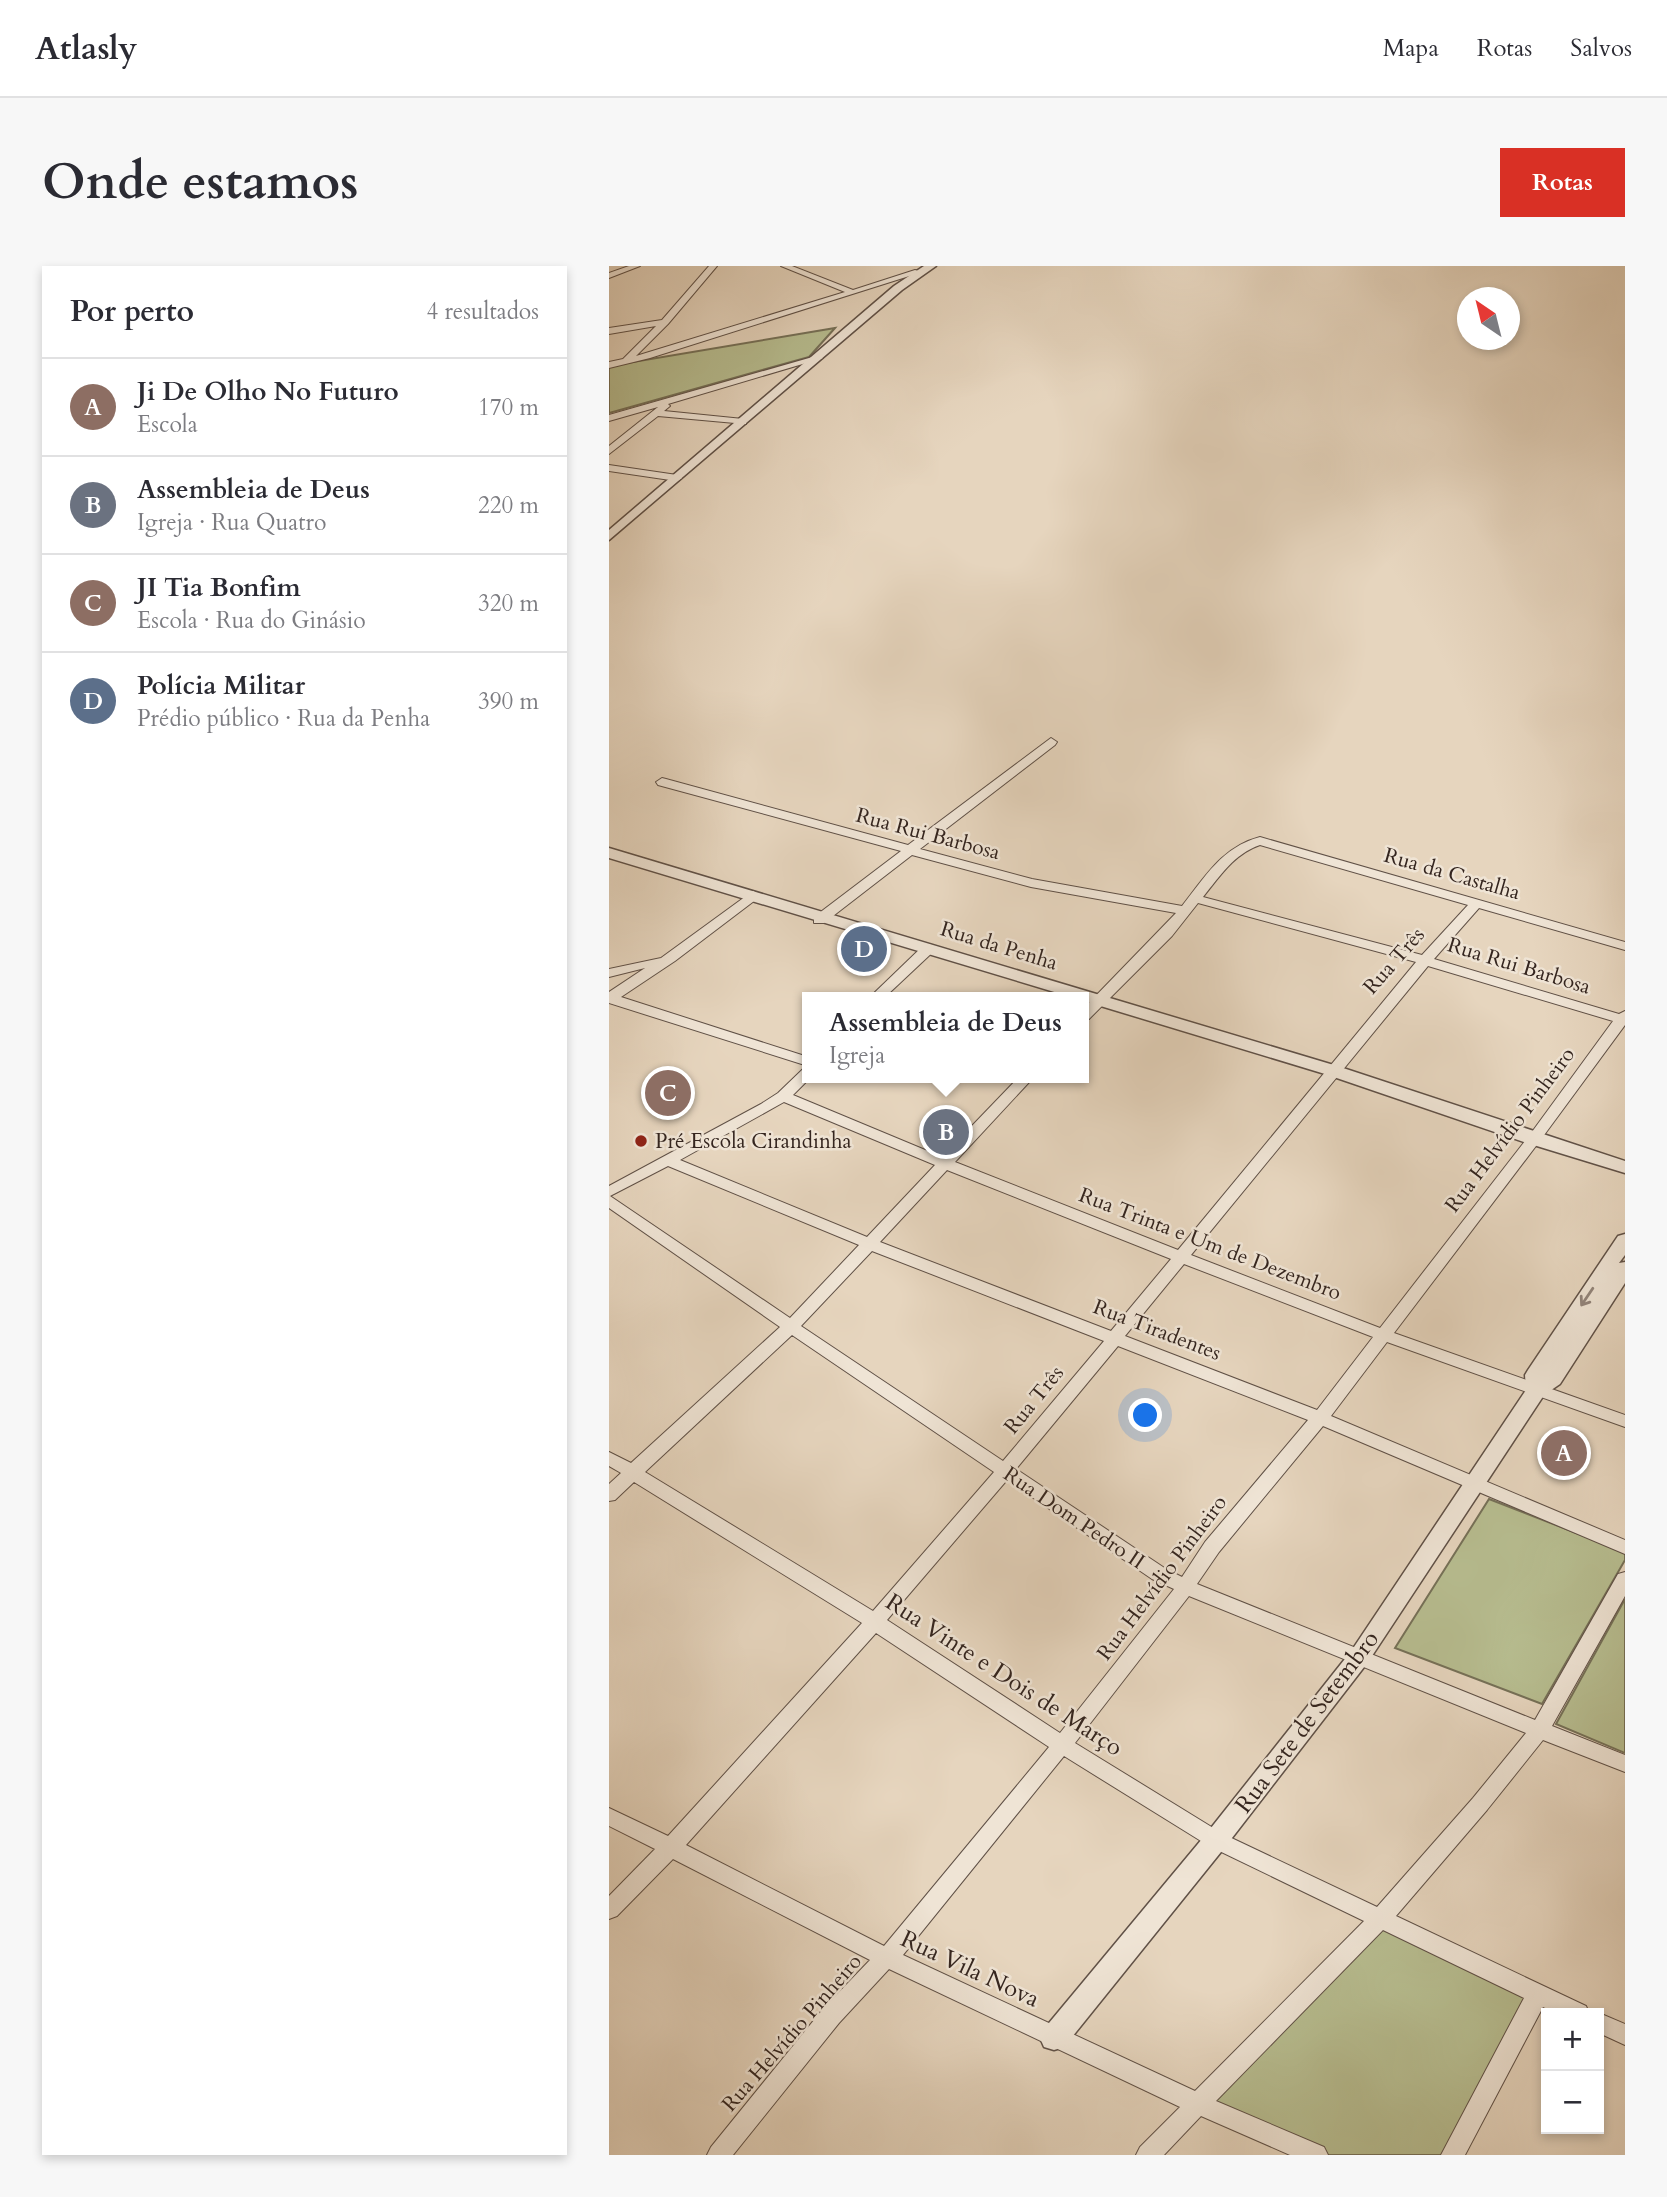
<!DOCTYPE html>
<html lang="pt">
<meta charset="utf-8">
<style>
:root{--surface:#fff;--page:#f7f7f7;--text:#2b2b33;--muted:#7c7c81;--line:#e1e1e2;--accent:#d93025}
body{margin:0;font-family:Cardo,serif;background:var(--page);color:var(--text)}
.controls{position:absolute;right:21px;bottom:21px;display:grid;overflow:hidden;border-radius:0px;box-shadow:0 4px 10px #0003}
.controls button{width:63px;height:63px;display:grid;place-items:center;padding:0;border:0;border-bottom:2px solid var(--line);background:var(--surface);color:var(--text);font:35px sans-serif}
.compass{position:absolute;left:848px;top:21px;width:63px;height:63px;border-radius:50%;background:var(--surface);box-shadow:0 4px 10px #0003;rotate:325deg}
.you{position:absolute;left:537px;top:1150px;width:24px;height:24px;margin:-18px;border:5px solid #fff;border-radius:50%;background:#1a73e8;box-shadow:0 0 0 10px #1a73e833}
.badge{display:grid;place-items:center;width:46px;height:46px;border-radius:50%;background:var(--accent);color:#fff;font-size:23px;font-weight:700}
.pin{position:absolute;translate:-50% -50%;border:4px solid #fff;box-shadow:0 2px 7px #0006}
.popup{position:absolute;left:193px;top:726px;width:287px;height:91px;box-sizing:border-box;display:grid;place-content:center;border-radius:0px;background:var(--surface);filter:drop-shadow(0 2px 5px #0005);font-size:23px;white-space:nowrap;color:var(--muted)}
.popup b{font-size:26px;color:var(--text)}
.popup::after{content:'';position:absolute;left:50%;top:100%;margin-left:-14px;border:14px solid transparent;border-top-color:var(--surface)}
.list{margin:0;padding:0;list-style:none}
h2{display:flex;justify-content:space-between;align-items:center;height:91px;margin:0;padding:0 28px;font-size:30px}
h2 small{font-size:23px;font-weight:400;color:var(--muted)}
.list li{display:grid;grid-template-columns:46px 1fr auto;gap:21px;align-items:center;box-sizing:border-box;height:98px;padding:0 28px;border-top:2px solid var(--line)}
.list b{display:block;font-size:26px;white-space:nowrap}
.list p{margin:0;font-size:23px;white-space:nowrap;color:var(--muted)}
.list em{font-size:23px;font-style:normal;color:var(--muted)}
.map{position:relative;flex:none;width:1016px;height:1889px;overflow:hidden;border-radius:0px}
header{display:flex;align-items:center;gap:42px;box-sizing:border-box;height:98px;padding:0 35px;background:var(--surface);border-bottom:2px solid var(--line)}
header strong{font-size:33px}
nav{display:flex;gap:38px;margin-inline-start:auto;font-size:24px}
.intro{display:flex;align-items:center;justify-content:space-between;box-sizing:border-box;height:168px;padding:0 42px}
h1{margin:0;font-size:49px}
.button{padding:18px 32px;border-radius:0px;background:var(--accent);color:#fff;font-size:24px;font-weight:700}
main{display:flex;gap:42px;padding:0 42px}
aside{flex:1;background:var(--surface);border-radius:0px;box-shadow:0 4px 10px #0003}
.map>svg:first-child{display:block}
.green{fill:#b7bd90;stroke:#767158;stroke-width:2}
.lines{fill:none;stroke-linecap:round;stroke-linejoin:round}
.minor-casing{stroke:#605147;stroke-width:2}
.tertiary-casing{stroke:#605147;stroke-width:3}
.minor{fill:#efe4d5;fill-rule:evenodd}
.tertiary{fill:#efe4d5;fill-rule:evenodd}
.oneway{stroke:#92847a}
.poi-dot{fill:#8f2418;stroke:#efe4d5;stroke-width:2.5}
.labels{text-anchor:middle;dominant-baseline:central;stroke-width:5;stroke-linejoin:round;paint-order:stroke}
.street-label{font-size:21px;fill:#34251f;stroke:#efe4d5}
.poi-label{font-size:21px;fill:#34251f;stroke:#efe4d5;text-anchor:start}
.near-street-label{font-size:24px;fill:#34251f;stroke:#efe4d5}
</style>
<header>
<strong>Atlasly</strong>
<nav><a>Mapa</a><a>Rotas</a><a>Salvos</a></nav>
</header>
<div class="intro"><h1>Onde estamos</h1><a class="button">Rotas</a></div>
<main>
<aside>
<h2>Por perto<small>4 resultados</small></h2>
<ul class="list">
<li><span class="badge" style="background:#8d6e63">A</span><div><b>Ji De Olho No Futuro</b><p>Escola</p></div><em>170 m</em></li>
<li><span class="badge" style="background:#6b7280">B</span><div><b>Assembleia de Deus</b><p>Igreja · Rua Quatro</p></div><em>220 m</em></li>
<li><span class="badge" style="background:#8d6e63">C</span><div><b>JI Tia Bonfim</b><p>Escola · Rua do Ginásio</p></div><em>320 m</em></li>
<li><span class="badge" style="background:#5c6f8a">D</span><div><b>Polícia Militar</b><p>Prédio público · Rua da Penha</p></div><em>390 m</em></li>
</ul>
</aside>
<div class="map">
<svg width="1016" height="1889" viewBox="0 0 1016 1889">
<rect width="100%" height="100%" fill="#e6d5be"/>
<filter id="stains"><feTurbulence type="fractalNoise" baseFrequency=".00286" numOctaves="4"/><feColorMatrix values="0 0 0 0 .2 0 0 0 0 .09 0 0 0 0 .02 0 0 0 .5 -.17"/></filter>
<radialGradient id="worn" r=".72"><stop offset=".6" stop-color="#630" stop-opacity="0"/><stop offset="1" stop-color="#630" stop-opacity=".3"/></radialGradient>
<g class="green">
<polygon points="226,62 200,91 0,147 0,100"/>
<polygon points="880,1233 1016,1286 1016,1294 933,1438 786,1382"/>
<polygon points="1016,1333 1016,1487 947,1458"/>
<polygon points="770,1654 929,1728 844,1889 704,1889 589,1838"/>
</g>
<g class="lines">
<defs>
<g id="minor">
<polygon points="20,0 31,0 0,12 0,7"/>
<polygon points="100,0 108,0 59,58 27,90 236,26 172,0 183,0 244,24 306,4 313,6 41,92 0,102 0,96 14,93 47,60 0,68 0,62 53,54"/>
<polygon points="207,90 214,92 59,138 61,140 55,145 134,153 137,154 137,158 49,150 0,188 0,180 49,141 0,155 0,149"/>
<polygon points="0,199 68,209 73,212 68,215 0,205"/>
<path d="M 442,472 L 448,476 L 446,479 L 311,583 L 423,613 L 573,640 C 596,611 613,581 651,571 L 1016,676 L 1016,684 L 870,642 L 825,693 L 1010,748 L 1016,745 L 1016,759 L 930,876 L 785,1067 L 1016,1149 L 1016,1161 L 778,1076 L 722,1150 L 1016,1274 L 1016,1288 L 714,1160 L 610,1286 L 588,1318 L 926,1454 L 1009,1308 L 1016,1306 L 1016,1330 L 943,1460 L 1016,1489 L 1016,1506 L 934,1474 L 878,1544 L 787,1650 L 977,1740 L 980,1747 L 947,1747 L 934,1741 L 856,1889 L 832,1889 L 915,1732 L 774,1664 L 607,1835 L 715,1881 L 719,1889 L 681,1889 L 592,1850 L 555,1889 L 527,1889 L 531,1881 L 571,1841 L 280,1703 L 230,1757 L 124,1889 L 98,1889 L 102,1881 L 214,1743 L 261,1694 L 64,1593 L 8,1650 L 0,1653 L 0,1630 L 46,1583 L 0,1560 L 0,1542 L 59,1570 L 253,1357 L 25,1216 L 6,1234 L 0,1235 L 0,1218 L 12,1207 L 0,1200 L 0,1186 L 22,1197 L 171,1061 L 0,942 L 0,920 L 152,838 L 169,827 L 194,803 L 199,802 L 199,812 L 201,812 L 184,829 L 333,891 L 409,812 L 424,812 L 346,896 L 569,984 L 807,696 L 589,637 L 563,670 L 480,753 L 475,754 L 475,742 L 567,647 L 422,621 L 303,589 L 215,657 L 205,657 L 205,651 L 292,585 L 49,519 L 47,516 L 53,512 L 57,513 L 299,579 ZM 651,579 L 859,639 L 813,689 L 594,631 C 611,610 625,588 651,579 ZM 819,700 L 1004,755 L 920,870 L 771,1062 L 582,989 ZM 175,836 L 326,899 L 258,971 L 71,894 ZM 59,900 L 250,979 L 181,1052 L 1,930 ZM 338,904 L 562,993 L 502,1065 L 271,976 ZM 263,985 L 495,1075 L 394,1195 L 192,1060 ZM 575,998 L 764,1071 L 708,1144 L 516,1070 ZM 183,1069 L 385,1206 L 264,1345 L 36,1206 ZM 509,1080 L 699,1154 L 596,1276 L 573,1311 L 557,1303 L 407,1203 ZM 398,1214 L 543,1313 L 565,1323 L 451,1467 L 278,1354 ZM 580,1330 L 917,1467 L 864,1532 L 768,1641 L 614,1568 L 466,1477 ZM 267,1367 L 440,1481 L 275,1680 L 77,1579 ZM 455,1490 L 600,1580 L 755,1655 L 586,1825 L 294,1689 Z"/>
<polygon points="144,625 151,629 149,632 66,695 12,731 199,791 199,800 0,737 0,726 36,702 0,711 0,703 52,692"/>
<polygon points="320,678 327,682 325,685 276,731 261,731 315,679"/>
<polygon points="990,1747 1016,1758 1016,1779 990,1767"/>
</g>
<g id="tertiary">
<polygon points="315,0 327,0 293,24 0,274 0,264 285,20"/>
<polygon points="0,582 728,800 1016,895 1016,907 918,877 716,808 475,735 475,731 462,731 0,592"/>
<polygon points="1016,968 1016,989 1010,997 1016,996 1016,1017 951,1118 935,1129 759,1396 616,1581 455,1781 445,1784 435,1781 431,1772 435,1763 598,1567 743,1384 917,1124 916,1109 919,1104 1009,970"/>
</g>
</defs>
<use href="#minor" class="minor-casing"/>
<use href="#tertiary" class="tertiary-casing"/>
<use href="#minor" class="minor"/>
<use href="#tertiary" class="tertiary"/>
</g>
<defs><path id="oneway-shaft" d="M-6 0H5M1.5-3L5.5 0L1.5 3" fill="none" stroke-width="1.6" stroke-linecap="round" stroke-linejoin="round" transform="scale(1.75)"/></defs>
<use class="oneway" href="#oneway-shaft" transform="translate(978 1031) rotate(124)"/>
<circle class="poi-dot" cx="32" cy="875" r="7"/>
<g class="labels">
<g class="street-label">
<text transform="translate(319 568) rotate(15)">Rua Rui Barbosa</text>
<text transform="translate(843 608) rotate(16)">Rua da Castalha</text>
<text transform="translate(390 680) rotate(17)">Rua da Penha</text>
<text transform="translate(785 695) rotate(-49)">Rua Três</text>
<text transform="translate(910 700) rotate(17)">Rua Rui Barbosa</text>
<text transform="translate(901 864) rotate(-53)">Rua Helvídio Pinheiro</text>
<text transform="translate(601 978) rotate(21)">Rua Trinta e Um de Dezembro</text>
<text transform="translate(548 1064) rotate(21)">Rua Tiradentes</text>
<text transform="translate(425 1134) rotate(-51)">Rua Três</text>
<text transform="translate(465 1252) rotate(34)">Rua Dom Pedro II</text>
<text transform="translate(553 1312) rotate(-53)">Rua Helvídio Pinheiro</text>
<text transform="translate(183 1767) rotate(-49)">Rua Helvídio Pinheiro</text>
</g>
<g class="poi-label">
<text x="46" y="875">Pré Escola Cirandinha</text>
</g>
<g class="near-street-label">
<text transform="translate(395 1409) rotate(33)">Rua Vinte e Dois de Março</text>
<text transform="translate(698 1456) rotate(-53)">Rua Sete de Setembro</text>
<text transform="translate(361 1703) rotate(25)">Rua Vila Nova</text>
</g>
</g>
<rect width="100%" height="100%" filter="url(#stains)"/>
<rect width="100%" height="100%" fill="url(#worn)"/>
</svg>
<div class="controls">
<button>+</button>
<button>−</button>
</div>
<svg class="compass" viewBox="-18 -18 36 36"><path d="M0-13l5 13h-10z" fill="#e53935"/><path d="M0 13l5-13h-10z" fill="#7c7c81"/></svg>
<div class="you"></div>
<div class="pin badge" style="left:955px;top:1187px;background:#8d6e63">A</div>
<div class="pin badge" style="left:337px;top:866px;background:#6b7280">B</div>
<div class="popup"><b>Assembleia de Deus</b>Igreja</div>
<div class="pin badge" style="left:59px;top:827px;background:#8d6e63">C</div>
<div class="pin badge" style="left:255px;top:683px;background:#5c6f8a">D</div>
</div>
</main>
